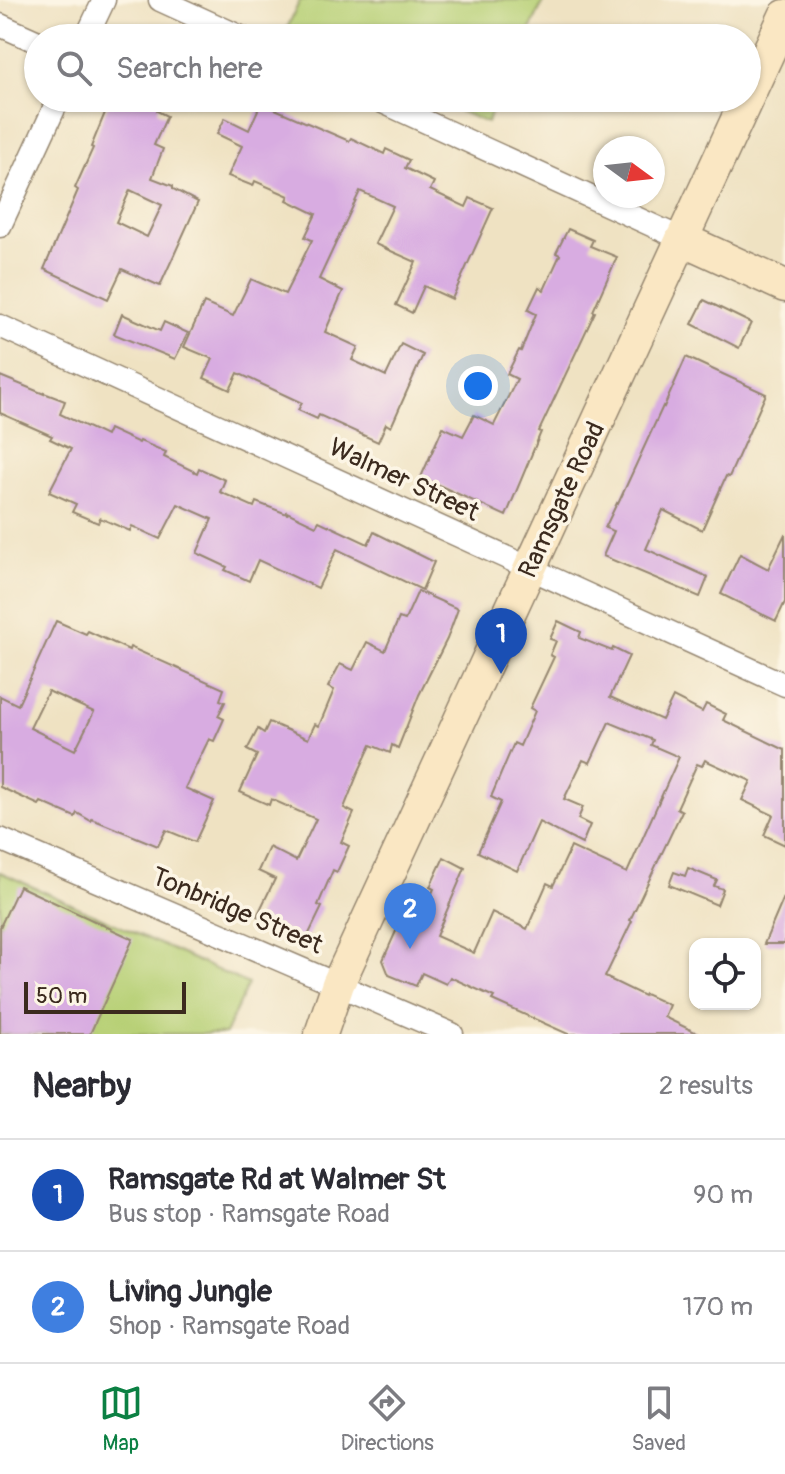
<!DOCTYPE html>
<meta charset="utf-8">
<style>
:root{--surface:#fff;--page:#f7f7f7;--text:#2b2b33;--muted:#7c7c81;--line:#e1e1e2;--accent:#0b8043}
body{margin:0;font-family:Pangolin,sans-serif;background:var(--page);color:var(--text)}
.controls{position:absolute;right:24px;bottom:24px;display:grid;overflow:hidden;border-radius:16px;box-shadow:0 2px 6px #0004}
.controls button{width:72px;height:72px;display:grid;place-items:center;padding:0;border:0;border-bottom:2px solid var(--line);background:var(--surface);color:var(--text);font:40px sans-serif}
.compass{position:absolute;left:593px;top:136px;width:72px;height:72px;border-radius:50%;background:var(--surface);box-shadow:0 2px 6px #0004;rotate:105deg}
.scale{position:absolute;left:24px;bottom:20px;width:162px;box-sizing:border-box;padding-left:8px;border:4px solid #3b2a1e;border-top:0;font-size:22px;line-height:28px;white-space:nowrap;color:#3b2a1e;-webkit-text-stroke:6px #fcf5e5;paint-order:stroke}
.you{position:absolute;left:478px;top:386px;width:28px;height:28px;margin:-20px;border:6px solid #fff;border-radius:50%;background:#1a73e8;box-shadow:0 0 0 12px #1a73e833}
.badge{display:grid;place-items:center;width:52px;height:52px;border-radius:50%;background:var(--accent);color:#fff;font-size:26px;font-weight:700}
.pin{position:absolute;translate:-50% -66px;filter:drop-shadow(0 2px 4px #0008)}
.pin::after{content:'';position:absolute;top:42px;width:28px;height:24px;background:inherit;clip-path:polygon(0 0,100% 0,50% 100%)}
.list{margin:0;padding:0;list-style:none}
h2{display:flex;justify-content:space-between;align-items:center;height:104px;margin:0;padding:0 32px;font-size:34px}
h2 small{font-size:26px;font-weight:400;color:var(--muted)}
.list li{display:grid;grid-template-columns:52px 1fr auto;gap:24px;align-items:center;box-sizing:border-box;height:112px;padding:0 32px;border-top:2px solid var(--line)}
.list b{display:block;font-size:30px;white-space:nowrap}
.list p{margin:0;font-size:26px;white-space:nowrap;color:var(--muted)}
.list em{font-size:26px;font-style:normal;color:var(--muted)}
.icon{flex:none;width:44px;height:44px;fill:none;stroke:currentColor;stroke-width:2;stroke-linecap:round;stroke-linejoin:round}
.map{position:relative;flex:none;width:785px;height:1034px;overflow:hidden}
.search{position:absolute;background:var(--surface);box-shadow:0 2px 6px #0004;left:24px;right:24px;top:24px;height:88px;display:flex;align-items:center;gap:20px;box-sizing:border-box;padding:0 28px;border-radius:44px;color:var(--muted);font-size:30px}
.sheet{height:328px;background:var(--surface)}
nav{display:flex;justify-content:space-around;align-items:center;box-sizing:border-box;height:112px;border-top:2px solid var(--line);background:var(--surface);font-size:22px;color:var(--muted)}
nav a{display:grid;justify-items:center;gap:4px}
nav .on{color:var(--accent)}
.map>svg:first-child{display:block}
.green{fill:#b7d076;stroke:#797d4a;stroke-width:2}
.building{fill:#d8ace1;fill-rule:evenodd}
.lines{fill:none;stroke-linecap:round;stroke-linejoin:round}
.street-casing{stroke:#958670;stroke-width:25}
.secondary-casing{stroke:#958670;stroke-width:35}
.street{stroke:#fff;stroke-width:22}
.secondary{stroke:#fae7c3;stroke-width:32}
.labels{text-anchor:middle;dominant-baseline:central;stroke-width:7;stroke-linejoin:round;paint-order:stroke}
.street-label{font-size:26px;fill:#3b2a1e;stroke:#fcf5e5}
</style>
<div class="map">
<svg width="785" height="1034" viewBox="0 0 785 1034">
<rect width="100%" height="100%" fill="#fcf5e5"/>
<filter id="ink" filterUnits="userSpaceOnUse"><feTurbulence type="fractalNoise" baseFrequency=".0125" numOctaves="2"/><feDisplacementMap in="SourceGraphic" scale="16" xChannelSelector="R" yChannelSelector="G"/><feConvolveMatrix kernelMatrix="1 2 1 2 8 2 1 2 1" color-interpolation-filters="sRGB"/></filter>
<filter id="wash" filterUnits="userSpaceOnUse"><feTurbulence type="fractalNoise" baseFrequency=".006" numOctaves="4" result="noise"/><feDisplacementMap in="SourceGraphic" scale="32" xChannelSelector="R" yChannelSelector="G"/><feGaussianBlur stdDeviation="1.8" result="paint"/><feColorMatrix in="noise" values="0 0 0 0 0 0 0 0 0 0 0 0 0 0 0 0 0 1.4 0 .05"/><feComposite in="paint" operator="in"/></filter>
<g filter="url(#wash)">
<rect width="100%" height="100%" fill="#efe2c2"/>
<g class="green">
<polygon points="300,0 544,0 526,38 292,38 284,35"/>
<polygon points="429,98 498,98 487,123"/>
<polygon points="0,872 248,984 225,1034 0,1034"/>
</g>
<g id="blocks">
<g class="building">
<path d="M 111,98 L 163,98 L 157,111 L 167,116 L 154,145 L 163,149 L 152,178 L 173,186 L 173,189 L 198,202 L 160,286 L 122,269 L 108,299 L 44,269 L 78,190 L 75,188 L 93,148 L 91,147 ZM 130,190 L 162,205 L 147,237 L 116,222 Z"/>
<polygon points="261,103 349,141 351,138 384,154 386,149 409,160 405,168 434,182 430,190 466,207 470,198 493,208 452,299 424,286 412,313 396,305 416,262 375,244 393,206 360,191 319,279 343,291 325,332 358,347 352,360 386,376 401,344 423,355 391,427 386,424 378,442 319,415 317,419 298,410 302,403 238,373 230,390 204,378 213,359 184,347 204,303 233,316 251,279 285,294 312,240 305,237 316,214 287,200 289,196 255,181 253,186 228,176 242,146 217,134 225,118 249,130"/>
<polygon points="568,229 593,240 590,246 617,257 593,311 595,312 539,431 541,432 506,516 421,477 443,427 463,436 474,415 494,425 517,379 507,374 519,350 521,351 536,314 528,310 539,287 544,290 560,255 556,253"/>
<polygon points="704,300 751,323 739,348 692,324"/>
<polygon points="122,314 160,331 164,322 188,333 175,359 114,334"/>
<polygon points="686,357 766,394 729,477 726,476 702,530 663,510 646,549 708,577 700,597 603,556 614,531 605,528 617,503 618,504 663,406 664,407"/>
<polygon points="0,376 44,394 44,393 65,401 60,414 106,436 109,429 139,443 140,441 166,452 164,457 197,473 199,468 225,480 220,492 254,507 256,502 287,514 287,512 316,526 319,521 368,544 374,532 434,562 422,590 337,549 318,588 258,560 249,581 225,570 227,567 197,553 212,519 178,504 160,539 132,526 130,531 100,518 98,523 72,512 76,504 49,492 71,449 50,439 52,436 0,413"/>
<polygon points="785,534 785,602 776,621 721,594 740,554 768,569"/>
<polygon points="418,591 458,609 447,639 419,695 398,748 392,745 390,753 371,745 358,773 344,808 354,813 341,842 349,846 337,872 333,870 318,905 322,907 306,940 257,916 275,879 258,871 269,847 296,861 316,819 271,799 269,805 240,792 257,755 247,750 258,729 264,733 269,722 308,739 315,724 319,726 334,690 328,687 340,664 353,670 367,642 385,651 399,618 405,620"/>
<path d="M 56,621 L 86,634 L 88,631 L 129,650 L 130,647 L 224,689 L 220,700 L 225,702 L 218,716 L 224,719 L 214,741 L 209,739 L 185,788 L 214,801 L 195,842 L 166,830 L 158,846 L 92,819 L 91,821 L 77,813 L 75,817 L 41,802 L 39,805 L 0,787 L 0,696 L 18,705 ZM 48,691 L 94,712 L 75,750 L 30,728 Z"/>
<polygon points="558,621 581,632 579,638 612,651 613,648 629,656 610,697 662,720 673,697 702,712 706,704 726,714 723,720 785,750 785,845 764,835 773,815 742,800 751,781 705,760 702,766 697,764 677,808 682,811 630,920 632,921 605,977 644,996 645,994 669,1005 664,1017 699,1034 568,1034 492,1000 494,997 450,977 446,984 422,973 416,986 389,975 383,960 401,920 416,927 434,889 430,887 444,857 465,868 436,936 474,953 492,912 527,929 547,883 553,886 571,847 627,873 679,757 651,745 653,740 609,722 590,763 583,760 564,799 583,807 578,819 590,825 582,844 539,822 517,871 478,852 501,802 491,797 514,743 520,746 535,711 530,708 554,657 550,655 556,641 550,639"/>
<polygon points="688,868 717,880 714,886 723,889 717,905 669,885 674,872 685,876"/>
<polygon points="19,886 133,939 90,1034 0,1034 0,927"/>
<polygon points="785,895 785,944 764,944"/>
</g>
</g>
</g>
<g filter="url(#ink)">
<use href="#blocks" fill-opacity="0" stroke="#958670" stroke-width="2"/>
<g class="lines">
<defs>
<g id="street">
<polyline points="160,0 243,38"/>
<polyline points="0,25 38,42"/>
<polyline points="86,38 104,0"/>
<polyline points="374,98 682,239"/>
<polyline points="0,226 59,98"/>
<polyline points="0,326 785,685"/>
<polyline points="0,839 452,1034"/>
</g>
<g id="secondary">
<polyline points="682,239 785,286"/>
<polyline points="321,1034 338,984 785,16"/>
</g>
</defs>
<use href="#street" class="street-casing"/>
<use href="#secondary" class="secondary-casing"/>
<use href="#street" class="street"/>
<use href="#secondary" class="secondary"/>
</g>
</g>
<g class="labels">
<g class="street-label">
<text transform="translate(404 480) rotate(25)">Walmer Street</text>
<text transform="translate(562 500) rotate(-65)">Ramsgate Road</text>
<text transform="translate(237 911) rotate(23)">Tonbridge Street</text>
</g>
</g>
</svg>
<div class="controls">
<button><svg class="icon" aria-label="locate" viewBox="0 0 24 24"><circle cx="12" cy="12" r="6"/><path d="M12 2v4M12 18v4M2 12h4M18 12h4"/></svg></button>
</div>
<svg class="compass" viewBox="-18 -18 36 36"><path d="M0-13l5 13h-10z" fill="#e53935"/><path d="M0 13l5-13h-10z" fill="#7c7c81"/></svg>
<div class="scale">50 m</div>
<div class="you"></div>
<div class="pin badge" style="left:501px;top:674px;background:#1a4fb4">1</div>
<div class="pin badge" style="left:410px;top:949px;background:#3f7fe0">2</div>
<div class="search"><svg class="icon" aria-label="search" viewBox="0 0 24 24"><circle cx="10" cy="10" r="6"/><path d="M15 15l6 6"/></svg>Search here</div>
</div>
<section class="sheet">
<h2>Nearby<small>2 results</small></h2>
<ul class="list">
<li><span class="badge" style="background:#1a4fb4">1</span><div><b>Ramsgate Rd at Walmer St</b><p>Bus stop · Ramsgate Road</p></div><em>90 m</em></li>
<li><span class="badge" style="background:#3f7fe0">2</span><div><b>Living Jungle</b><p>Shop · Ramsgate Road</p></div><em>170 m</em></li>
</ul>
</section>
<nav>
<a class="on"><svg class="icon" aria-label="map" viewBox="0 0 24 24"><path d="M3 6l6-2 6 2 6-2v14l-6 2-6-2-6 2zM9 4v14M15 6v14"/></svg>Map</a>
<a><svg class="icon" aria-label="directions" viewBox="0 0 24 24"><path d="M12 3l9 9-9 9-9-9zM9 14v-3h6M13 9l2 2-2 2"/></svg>Directions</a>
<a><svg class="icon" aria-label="saved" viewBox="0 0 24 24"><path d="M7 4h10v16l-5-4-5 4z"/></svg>Saved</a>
</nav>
